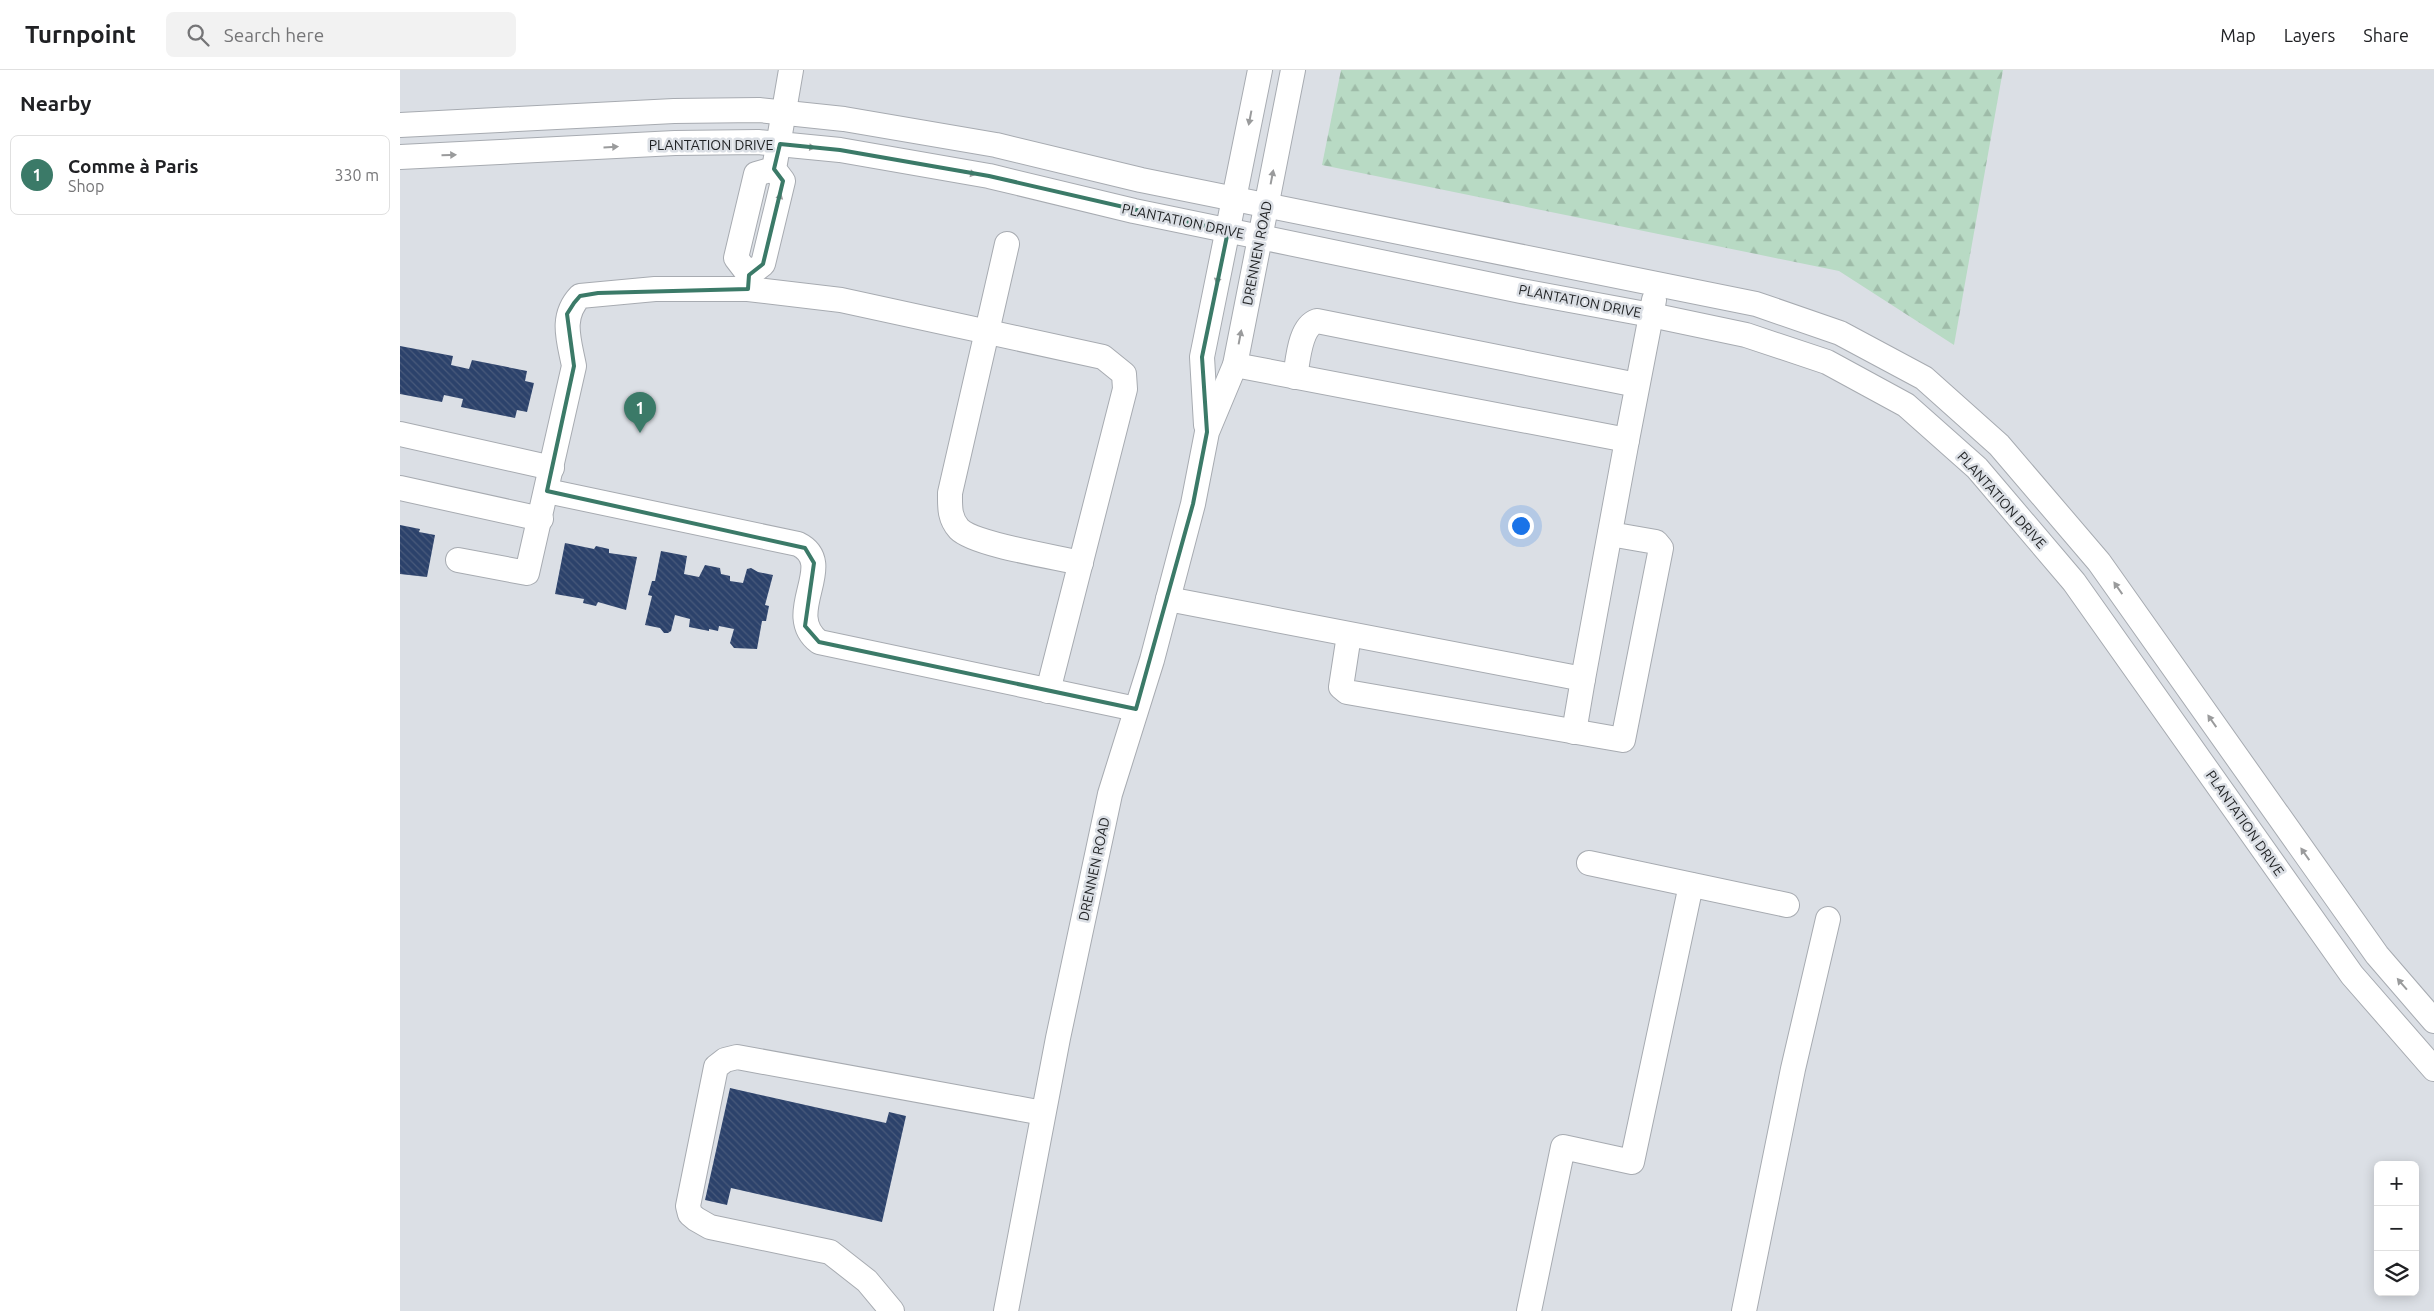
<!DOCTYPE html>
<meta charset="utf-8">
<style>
:root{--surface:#fff;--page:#f2f2f2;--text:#202124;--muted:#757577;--line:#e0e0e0;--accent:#3b7a68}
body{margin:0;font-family:Ubuntu,sans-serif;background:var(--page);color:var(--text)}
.controls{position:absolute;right:15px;bottom:15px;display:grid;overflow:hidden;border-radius:8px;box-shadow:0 2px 12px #0003}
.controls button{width:45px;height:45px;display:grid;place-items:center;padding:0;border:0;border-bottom:1px solid var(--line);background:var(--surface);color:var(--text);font:25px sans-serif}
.you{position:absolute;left:1120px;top:455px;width:18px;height:18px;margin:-12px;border:4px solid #fff;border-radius:50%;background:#1a73e8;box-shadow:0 0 0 8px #1a73e833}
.badge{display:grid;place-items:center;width:32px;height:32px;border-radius:50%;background:var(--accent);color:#fff;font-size:16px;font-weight:700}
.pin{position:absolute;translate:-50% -41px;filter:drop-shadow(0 1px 2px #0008)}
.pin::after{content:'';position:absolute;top:26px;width:18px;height:15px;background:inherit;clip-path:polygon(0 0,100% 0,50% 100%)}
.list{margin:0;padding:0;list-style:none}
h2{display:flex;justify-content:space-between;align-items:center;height:65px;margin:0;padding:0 20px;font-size:21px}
h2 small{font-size:16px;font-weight:400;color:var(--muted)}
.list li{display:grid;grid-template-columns:32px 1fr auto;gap:15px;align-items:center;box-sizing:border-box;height:80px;margin:0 10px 10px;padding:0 10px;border:1px solid var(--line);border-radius:8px}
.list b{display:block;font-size:19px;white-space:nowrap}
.list p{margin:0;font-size:16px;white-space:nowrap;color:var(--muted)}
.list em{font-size:16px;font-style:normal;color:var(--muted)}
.icon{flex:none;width:28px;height:28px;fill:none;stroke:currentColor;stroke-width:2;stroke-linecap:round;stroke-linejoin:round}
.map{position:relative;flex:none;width:2034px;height:1241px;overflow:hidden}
header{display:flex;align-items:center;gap:30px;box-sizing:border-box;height:70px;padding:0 25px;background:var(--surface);border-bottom:1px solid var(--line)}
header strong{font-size:24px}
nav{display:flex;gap:28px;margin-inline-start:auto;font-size:18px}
.search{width:350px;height:45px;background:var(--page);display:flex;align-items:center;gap:12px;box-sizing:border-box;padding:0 18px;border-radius:8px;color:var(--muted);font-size:19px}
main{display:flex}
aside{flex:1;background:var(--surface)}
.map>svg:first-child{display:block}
.forest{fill:url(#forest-firs)}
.building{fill:url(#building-back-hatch)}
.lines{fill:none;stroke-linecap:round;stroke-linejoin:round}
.minor-casing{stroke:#a7abb1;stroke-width:26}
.minor{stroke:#fff;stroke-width:24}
.oneway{fill:#9a9b9c}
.marked{fill:none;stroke:#3b7a68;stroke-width:4;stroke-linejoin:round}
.labels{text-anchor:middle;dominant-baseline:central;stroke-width:5;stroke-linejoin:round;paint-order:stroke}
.street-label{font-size:14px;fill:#1f2123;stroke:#dbdfe5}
</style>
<header>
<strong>Turnpoint</strong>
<div class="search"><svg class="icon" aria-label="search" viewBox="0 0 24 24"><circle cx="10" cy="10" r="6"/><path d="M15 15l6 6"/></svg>Search here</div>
<nav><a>Map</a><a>Layers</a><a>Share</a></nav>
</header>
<main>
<aside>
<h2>Nearby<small></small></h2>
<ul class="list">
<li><span class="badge">1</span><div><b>Comme à Paris</b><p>Shop</p></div><em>330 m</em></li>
</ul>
</aside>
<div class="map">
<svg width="2034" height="1241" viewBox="0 0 2034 1241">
<defs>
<pattern id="forest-firs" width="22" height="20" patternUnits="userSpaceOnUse" patternTransform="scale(1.25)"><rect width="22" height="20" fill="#b8dac4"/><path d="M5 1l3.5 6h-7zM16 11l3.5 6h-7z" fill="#9ebba8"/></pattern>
<pattern id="building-back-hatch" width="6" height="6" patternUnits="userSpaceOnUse" patternTransform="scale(1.25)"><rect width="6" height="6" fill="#2c426b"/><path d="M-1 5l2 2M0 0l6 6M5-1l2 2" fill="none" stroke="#495a7b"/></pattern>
</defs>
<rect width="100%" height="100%" fill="#dbdfe5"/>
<polygon class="forest" points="941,0 1603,0 1554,275 1439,201 922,95"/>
<g class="building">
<polygon points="0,276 53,286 51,295 69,299 72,290 127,301 125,311 134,313 127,342 117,340 115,348 61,337 63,329 44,325 42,332 0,324"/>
<polygon points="0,455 20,459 19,462 35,465 27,507 0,504"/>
<polygon points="165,473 194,479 196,476 209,479 209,483 237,487 226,540 198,532 196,536 183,533 184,529 155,524"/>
<polygon points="261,481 287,486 284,504 299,507 305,495 320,498 321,504 330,506 330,511 343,513 347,499 351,498 358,502 373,505 365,535 369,536 366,551 362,551 357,579 334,578 330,573 334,559 319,556 318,561 309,559 309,561 289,557 290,549 275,545 271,561 268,563 264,563 260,558 245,555 252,526 248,525 252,511 255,511"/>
<polygon points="330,1018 486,1053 489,1042 506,1046 482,1152 331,1118 327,1135 305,1130"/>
</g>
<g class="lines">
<defs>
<g id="minor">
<polyline points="0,55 274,41 359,40 444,49 596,75 741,110 1356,234 1440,263 1524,308 1599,375 1699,492 1977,885 2034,951"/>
<polyline points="0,87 275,73 358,72 440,80 589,106 734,141 1121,221 1251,245 1346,265 1427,292 1506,335 1577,398 1674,512 1952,905 2034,999"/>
<path d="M 607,174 L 550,423 C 550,436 549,448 559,459 C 575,475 656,487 681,493"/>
<polyline points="349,205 363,194 383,111 374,99 391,0"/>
<polyline points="348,219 349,205 336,188 356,104 374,99"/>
<polyline points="835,295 1227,370 1254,230"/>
<path d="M 895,307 C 898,292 899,257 917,251 L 1237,315"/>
<polyline points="806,355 802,287 860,0"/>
<polyline points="0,364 152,398"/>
<polyline points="0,418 141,449"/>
<path d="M 147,421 L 398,474 C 439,494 381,543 419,572 L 736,639"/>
<path d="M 58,490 L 127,503 L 174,296 C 169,270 160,247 180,226 L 255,219 L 348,219 L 441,230 L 703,287 L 724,304 L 725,319 L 648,621"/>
<polyline points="768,529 1183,609 1227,370"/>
<polyline points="949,565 941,617 947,622 1223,670 1261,478 1256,472 1210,464"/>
<polyline points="1174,662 1183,609"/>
<polyline points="1189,793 1387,835"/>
<polyline points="492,1241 467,1211 430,1182 310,1157 296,1149 290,1144 288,1136 316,997 325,990 337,987 643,1043"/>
<polyline points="606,1241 658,968 710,724 752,590 793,434 807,362 835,295 893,0"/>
<polyline points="1129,1241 1163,1077 1232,1092 1291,815"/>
<polyline points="1344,1241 1393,999 1428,849"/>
</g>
</defs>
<use href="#minor" class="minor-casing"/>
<use href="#minor" class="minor"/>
</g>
<defs><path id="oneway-solid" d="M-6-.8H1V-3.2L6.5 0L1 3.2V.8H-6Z" transform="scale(1.25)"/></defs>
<g class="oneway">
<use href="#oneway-solid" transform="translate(850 48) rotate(101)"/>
<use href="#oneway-solid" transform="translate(211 77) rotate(-3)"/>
<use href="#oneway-solid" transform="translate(408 77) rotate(6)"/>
<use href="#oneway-solid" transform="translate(49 85) rotate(-2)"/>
<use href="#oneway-solid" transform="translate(569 103) rotate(10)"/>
<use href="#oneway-solid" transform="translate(872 107) rotate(-79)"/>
<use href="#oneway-solid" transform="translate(379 130) rotate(-76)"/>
<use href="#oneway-solid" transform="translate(818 207) rotate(101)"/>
<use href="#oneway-solid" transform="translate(840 267) rotate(-79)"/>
<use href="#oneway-solid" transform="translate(1718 518) rotate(-125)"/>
<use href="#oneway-solid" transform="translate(1812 651) rotate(-125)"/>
<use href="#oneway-solid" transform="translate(1905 784) rotate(-125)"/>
<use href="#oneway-solid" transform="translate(2002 914) rotate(-131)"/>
</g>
<path class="marked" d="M 380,74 L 440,80 L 589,106 L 828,161 L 802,287 L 807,362 L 793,434 L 736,639 L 419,572 L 405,556 L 414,493 L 405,478 L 147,421 L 174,296 L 167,244 L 174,233 L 180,226 L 198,223 L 348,219 L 349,205 L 363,194 L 383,111 L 374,99 Z"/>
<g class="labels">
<g class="street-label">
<text x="311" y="75">PLANTATION DRIVE</text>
<text transform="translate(783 151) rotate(12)">PLANTATION DRIVE</text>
<text transform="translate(857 183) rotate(-79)">DRENNEN ROAD</text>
<text transform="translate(1180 231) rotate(11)">PLANTATION DRIVE</text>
<text transform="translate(1602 430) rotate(48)">PLANTATION DRIVE</text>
<text transform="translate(1845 753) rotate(55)">PLANTATION DRIVE</text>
<text transform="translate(694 799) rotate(-78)">DRENNEN ROAD</text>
</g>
</g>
</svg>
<div class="controls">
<button>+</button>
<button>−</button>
<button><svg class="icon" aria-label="layers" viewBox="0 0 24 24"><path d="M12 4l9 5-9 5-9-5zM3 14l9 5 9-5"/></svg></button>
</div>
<div class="you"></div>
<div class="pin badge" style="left:240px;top:363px">1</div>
</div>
</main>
